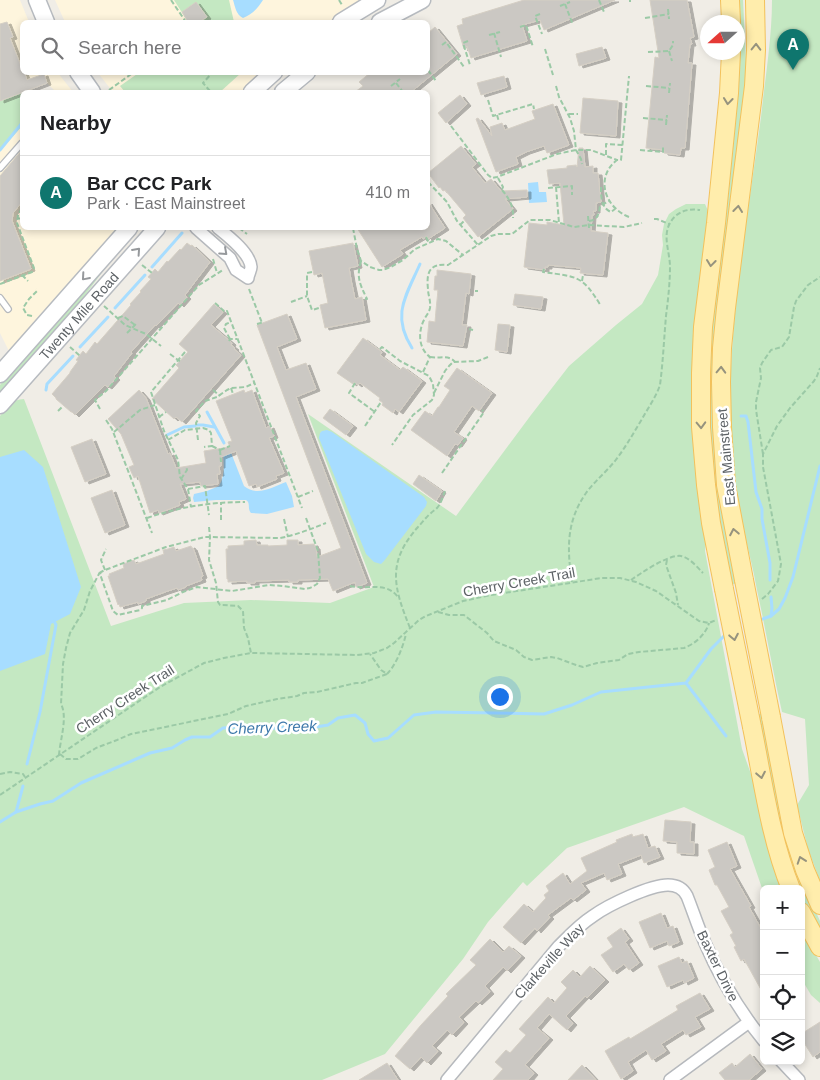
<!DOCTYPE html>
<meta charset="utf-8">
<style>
:root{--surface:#fff;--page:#f6f6f6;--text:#202124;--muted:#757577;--line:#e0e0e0;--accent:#0f766e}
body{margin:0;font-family:Arial,sans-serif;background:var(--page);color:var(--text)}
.controls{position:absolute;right:15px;bottom:15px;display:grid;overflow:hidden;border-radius:8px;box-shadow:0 2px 8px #0003}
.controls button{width:45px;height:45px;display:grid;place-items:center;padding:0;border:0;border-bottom:1px solid var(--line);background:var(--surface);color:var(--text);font:25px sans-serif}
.compass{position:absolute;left:700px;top:15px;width:45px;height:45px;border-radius:50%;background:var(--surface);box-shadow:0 2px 8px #0003;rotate:249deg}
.you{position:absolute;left:499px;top:696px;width:18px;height:18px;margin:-12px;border:4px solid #fff;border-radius:50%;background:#1a73e8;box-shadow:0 0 0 8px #1a73e833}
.badge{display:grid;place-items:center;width:32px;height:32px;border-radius:50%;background:var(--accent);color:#fff;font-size:16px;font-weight:700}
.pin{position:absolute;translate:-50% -41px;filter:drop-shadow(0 1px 2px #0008)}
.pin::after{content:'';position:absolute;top:26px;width:18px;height:15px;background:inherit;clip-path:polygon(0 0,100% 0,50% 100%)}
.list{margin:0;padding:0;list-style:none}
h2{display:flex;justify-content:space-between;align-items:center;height:65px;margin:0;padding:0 20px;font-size:21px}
h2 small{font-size:16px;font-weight:400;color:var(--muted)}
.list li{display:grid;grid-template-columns:32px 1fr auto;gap:15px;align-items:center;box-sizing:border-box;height:75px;padding:0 20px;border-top:1px solid var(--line)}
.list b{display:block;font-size:19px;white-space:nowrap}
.list p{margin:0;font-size:16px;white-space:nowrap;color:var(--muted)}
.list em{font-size:16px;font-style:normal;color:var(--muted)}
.icon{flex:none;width:28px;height:28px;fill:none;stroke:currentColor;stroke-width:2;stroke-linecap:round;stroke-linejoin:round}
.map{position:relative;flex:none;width:820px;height:1080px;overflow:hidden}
.search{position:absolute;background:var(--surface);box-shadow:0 2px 8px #0003;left:20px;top:20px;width:410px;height:55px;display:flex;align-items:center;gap:12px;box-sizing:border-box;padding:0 18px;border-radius:8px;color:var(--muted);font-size:19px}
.panel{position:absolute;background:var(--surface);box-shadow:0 2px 8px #0003;left:20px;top:90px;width:410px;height:140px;border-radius:8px}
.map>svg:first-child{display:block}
.commercial{fill:#fef5dd}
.green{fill:#c4e8c2}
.water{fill:#a7ddff}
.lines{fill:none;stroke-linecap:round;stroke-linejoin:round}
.stream{stroke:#a7ddff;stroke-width:3}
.building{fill:#cbc8c3;stroke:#d5cfc4;filter:url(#shadow)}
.lane-casing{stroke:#b6b9bd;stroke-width:8}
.street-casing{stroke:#b6b9bd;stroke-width:14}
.secondary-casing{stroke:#b7bbc0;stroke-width:19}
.primary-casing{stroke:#f3c15b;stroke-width:20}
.path{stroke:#9bc9a6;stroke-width:2;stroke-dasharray:5 2.5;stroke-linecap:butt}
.lane{stroke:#fff;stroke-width:5.5}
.street{stroke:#fff;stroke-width:11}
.secondary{stroke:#fff;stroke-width:16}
.primary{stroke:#ffedac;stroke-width:18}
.primary-bridge-casing{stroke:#f3c15b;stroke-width:20;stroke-linecap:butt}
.primary-bridge{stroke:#ffedac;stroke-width:18}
.oneway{stroke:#96937e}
.oneway2{stroke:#96999c}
.labels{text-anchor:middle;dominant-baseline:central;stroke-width:5;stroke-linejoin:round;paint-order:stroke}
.street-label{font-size:14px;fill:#5d6266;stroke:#fff}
.water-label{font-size:15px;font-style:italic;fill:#3e79ab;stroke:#fff}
</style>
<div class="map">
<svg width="820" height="1080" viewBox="0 0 820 1080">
<defs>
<filter id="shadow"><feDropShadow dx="4" dy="2" stdDeviation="0" flood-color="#0004"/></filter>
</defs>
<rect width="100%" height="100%" fill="#f0ede6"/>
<g class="commercial">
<polygon points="0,0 20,0 29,22 22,22 22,72 58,73 73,92 52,92 54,90 47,83 0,101"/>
<polygon points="55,0 366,0 330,22 65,22"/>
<polygon points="98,73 265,73 243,92 113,92"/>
<polygon points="22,126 22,228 120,228 42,315 39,317 10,353 0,333 0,151"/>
</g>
<g class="green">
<polygon points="174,0 229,0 234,22 188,22"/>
<polygon points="738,0 743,0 747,81 723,274 737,583 731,585 727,568 710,463 707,374 738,69"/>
<path d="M 772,0 L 820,0 L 820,881 L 808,849 L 797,805 L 809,785 L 805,719 L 782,712 C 773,672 766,631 757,590 C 753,567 747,546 742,523 C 731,467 728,407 732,350 C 737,272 751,194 761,117 C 765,79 772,38 772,0 Z"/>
<polygon points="140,72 241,72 241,73 220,92 125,92 120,86"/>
<polygon points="22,93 22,126 0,151 0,101"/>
<path d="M 686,204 L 705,204 L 709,213 L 693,352 L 693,397 L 706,542 L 705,551 L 742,749 L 756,788 L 782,889 L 764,889 L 764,894 L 744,836 L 684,807 L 567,848 L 527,886 L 523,882 L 488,922 L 463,959 L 385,1054 L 322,1080 L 0,1080 L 0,416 C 7,408 12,399 24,399 L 111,626 L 184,603 L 251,600 L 330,603 L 374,587 L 308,414 L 456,516 L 531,415 L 569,366 L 616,325 L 642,304 L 658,275 L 663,245 L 662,235 L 664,224 L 669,214 L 676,209 Z"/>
<polygon points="138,228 140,228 106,267 71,314 0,395 0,385"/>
<polygon points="759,714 762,714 815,910 820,921 820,935 801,897 801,889 798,889 788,864 757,716"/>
<polygon points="801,930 820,962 820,1003 811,995 801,978"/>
</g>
<g class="water">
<path d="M 233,0 L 263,0 C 258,8 252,15 243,18 C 236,15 235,6 233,0 Z"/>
<polygon points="538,182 539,192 546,192 547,202 529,203 528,183"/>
<polygon points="327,430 332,432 424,497 427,502 426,506 384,561 381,564 374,562 366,554 319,438 320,433 322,431"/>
<polygon points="24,450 43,467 81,587 70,614 51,624 45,654 0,671 0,457"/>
<path d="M 230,450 L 244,486 C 257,497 273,487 286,482 L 292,496 L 294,507 L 267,514 L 251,513 C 247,509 251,503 246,500 L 216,500 L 194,502 L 193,498 L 194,494 L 207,491 L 219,486 C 225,476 224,465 223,453 Z"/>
</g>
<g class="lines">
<g class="stream">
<polyline points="0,150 22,123"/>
<polyline points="152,267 182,233"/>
<polyline points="115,308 145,275"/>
<polyline points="80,347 108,317"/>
<path d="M 412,348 C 391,315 406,296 420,264"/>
<polyline points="46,390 47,384 73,356"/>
<polyline points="207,412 224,443"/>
<polyline points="741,416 746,416 748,422 756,492 762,509 762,519 770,563 770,580"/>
<polyline points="197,425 203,425 214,427"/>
<polyline points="167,435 184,427 195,426"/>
<polyline points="771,616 772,608 771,597"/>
<polyline points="757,621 771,616 779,609 785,598 793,577 820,466"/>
<polyline points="686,683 726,736"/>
<polyline points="27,764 40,712 56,625 54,621"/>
<polyline points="16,812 23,786"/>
<polyline points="0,822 16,812 40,804 53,801 81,783 150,753 172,748 185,740 192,737 210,737 223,728 249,726 268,729 310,724 316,727 328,725 338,718 355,715 365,723 368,734 374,741 388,738 414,715 436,712 544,714 572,705 601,692 686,683 711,649 726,634"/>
</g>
</g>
<g class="building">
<polygon points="524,0 615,0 544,30 540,20 522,25 527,41 471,58 467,46 464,49 457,26 463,24 462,19"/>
<polygon points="650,0 687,0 694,37 690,38 692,44 690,44 688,63 692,63 685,148 681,148 680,155 664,153 664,150 646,148 655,57 659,58"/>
<polygon points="196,2 207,17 199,22 188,22 182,12"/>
<polygon points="7,22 13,37 10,38 22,69 22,72 24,72 27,80 44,74 47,83 0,101 0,24"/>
<polygon points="435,27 457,54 411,92 355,92 363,86 359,82 371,72 428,72 428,33"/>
<polygon points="602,47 606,58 579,66 576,54"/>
<polygon points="504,76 507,87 481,95 477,83"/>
<polygon points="460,95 467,104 446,123 438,113"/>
<polygon points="583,98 618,101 616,136 580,133"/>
<polygon points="553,104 569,145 547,153 544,146 526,152 516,157 518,164 496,172 476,119 478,118 492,136 490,127 502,123 505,130 535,119 532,111"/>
<polygon points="461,146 476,164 472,167 485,183 491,179 501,191 527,190 527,197 505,199 513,209 478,237 463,218 466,215 445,190 443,191 440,187 439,188 428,173"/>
<polygon points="579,148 583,148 585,167 593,166 593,173 598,173 601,202 596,203 596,211 593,211 594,215 592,215 591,231 608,233 603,275 580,273 581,268 548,265 548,267 545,267 545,270 524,267 529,223 547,225 547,222 564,225 560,183 549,184 547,170 567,168 567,166 576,165 577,167"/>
<polygon points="22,150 22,202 13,213 12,221 31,269 0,281 0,176"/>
<polygon points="428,202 445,228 428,239 427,236 423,239 422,237 400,250 403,254 382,267 357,228 428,228"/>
<polygon points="187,243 191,246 192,245 210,262 185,295 187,297 180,305 178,303 156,326 155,325 131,352 132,353 114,376 116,378 108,387 105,385 75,415 72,412 71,412 56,399 56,398 52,394 70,373 70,372 78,361 76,360 83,351 86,354 95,342 97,344 131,305 130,304 141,292 140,291 151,279 148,277 155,269 158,272 167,261 168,262 180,249 181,250"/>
<polygon points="353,243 358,266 349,268 351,280 355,299 362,297 366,320 325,328 320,305 328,303 322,273 314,275 309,251"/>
<polygon points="437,270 471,274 469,294 466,293 462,325 467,325 463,346 427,342 429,321 435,322 436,310 438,290 434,290 435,276 437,276"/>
<polygon points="515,294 543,297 541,309 513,305"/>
<polygon points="214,304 223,312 211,325 232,343 231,345 235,348 234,349 241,355 182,422 176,417 174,419 152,399 179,368 176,365 188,352 179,344"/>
<polygon points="287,314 297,339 277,347 286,370 306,363 316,389 296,397 367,583 356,587 355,582 333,591 328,579 298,580 298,582 289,582 289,580 255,581 255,583 247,583 247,581 228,582 228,579 227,579 226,549 228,549 228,546 244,545 244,541 256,540 257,545 268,545 268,546 287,545 287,540 298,540 298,545 314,544 315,547 316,547 317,557 341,548 257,325"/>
<polygon points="498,324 510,325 507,352 495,350"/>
<polygon points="363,338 382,352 380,355 400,370 403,367 422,381 399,412 395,409 393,413 382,405 383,403 379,400 380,398 360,383 358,385 354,382 353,384 337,373"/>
<polygon points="457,368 492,393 479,411 472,406 454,432 463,438 458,445 455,444 447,456 411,430 425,411 432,416 438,407 439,407 450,390 444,386"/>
<polygon points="139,390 146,398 168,454 170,453 176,468 206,463 204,451 230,447 228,442 232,441 216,401 244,390 245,393 252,390 266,428 270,426 274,436 269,438 284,473 276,476 277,479 257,487 256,484 249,486 236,451 221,457 221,466 219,466 220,474 217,474 218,484 201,486 200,482 180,484 186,499 179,502 180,505 159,513 158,510 150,513 138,476 134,478 129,467 134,465 121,434 108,419"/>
<polygon points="330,409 353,426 346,435 323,418"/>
<polygon points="92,439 106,474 85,482 71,447"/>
<polygon points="419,475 442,491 436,501 413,484"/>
<polygon points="112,490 125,525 105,533 91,498"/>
<polygon points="191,546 192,548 193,548 203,576 201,577 202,580 186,586 186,587 178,590 177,588 165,592 146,599 146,601 138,604 138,602 120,607 119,604 118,605 108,576 110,576 109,574 124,568 123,564 134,560 136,564 164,554 163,550 168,549 174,547 176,551"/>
<polygon points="665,820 691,822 690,842 694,842 694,854 677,853 677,842 663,841"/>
<polygon points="632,834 633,837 643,834 648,848 655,846 660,857 644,863 641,855 618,864 622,874 607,880 604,873 581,883 586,890 573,900 571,898 548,915 550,917 537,931 535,928 521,943 503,927 524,904 533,912 546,898 544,895 549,891 546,886 563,873 570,884 587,871 581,858 617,842 616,840"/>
<polygon points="727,842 737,866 730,869 751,906 749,907 764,934 764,995 744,959 741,961 734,947 736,946 730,935 733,933 721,911 729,907 717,885 715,885 709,870 715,867 708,850"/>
<polygon points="661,913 667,928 673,926 679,942 669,946 667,941 650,948 639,922"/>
<polygon points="621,928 629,939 625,942 639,963 629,970 624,964 613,972 601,955 613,947 607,938"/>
<polygon points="490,939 503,952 509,946 521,956 507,971 503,967 485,986 490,992 478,1003 476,1001 459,1017 464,1022 452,1035 447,1030 432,1046 438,1051 427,1063 421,1057 410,1069 395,1056 421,1025 448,996 446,994 476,965 470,960"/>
<polygon points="679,957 682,963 687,961 694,978 684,983 683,980 667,987 658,966"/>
<polygon points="590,966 605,980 587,998 585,996 566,1016 573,1023 567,1030 549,1014 537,1028 549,1038 525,1065 534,1073 528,1080 493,1080 503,1069 495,1062 506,1050 510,1053 526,1035 519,1029 548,997 554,1003 567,988 561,982 573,970 580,977"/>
<polygon points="700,993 710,1009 695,1017 701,1027 686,1035 683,1030 661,1044 666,1051 652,1060 646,1050 628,1062 633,1071 621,1079 605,1051 629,1037 630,1039 678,1010 676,1006"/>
<polygon points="820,1022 820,1052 813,1057 801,1038 801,1034"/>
<polygon points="750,1054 762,1069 749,1080 725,1080 719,1073 732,1063 735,1067"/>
<polygon points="387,1063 398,1080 359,1080"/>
<polygon points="582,1065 596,1080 568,1080"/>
</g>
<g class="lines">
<defs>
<g id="lane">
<polyline points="0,168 22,143"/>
<polyline points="0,298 8,309"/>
</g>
<g id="street">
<path d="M 196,228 L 230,258 L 236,270 L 248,278 C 248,275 251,270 251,267 C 250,253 228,236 218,228"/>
<polyline points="781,1061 799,1080"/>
<path d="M 447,1080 L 558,947 C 569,936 579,925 593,916 C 608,905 650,885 668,885 C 677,885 683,888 687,896 C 693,911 698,927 705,943 C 720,978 740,1012 764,1041"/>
<polyline points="670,1080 749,1022"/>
</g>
<g id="secondary">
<polyline points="37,0 46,22"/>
<polyline points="341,22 377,0"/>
<polyline points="380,22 422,0"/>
<polyline points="78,72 92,92"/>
<polyline points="252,92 274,72"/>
<polyline points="283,92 307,72"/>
<polyline points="0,374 129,228"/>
<path id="s1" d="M 0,405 L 157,228"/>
</g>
<g id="primary">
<polyline points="730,0 731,22"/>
<polyline points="744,580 726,485 722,427 721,382 722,348 726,308 754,86 756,50 755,0"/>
<polyline points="724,589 711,523 706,485 701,427 701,373 703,327 716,223 729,93 731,52"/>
<polyline points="771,717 793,833 805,870 820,905"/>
<path d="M 752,727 C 763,781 770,837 791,889"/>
<polyline points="801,912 820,947"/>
</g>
</defs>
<use href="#lane" class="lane-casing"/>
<use href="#street" class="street-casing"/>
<use href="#secondary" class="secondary-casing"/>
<use href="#primary" class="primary-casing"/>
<g class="path">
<polyline points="171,0 186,22"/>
<polyline points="339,0 342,5"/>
<polyline points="599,0 604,12"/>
<polyline points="630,2 630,0"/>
<polyline points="565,4 573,25"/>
<polyline points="560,6 570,2"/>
<polyline points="668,9 669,19"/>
<polyline points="540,14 535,16 542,34"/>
<polyline points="645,18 669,14"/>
<polyline points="520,27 526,25 533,47"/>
<polyline points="494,33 501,57"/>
<polyline points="489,35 500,32"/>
<polyline points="468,41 463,43 470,65"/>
<polyline points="442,45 446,42 464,67"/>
<polyline points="545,49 553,75"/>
<polyline points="669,51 672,61"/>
<polyline points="648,52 669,51 673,45 673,41"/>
<polyline points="428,70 436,81"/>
<polyline points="396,83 403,92"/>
<polyline points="391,86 400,79"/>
<polyline points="556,86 559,97 570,118 574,131 576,150 581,159 582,164"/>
<polyline points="646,86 669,88"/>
<polyline points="109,90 134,72"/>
<polyline points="210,91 203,83 212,73 211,72"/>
<polyline points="669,93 670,83"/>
<polyline points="488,100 493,116 533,104 534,109"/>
<polyline points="569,114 578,114"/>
<polyline points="497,115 499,122"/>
<polyline points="643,118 667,120"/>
<polyline points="666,125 667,115"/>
<polyline points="451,126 488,175 492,178 497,177 557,154 576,150 591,150 617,160"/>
<polyline points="640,150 663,152 663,147"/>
<polyline points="606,155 606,144 623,145"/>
<polyline points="498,178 503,187 501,191"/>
<polyline points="428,182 447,202 457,221 478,245"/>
<polyline points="556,187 559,223"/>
<path d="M 601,187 C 601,196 601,208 611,212 L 615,209"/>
<polyline points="548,188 572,186 572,195"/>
<path d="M 502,190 C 509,198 514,207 513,218"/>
<polyline points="588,216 589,228"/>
<path d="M 629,217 C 604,207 595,177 617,160 L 621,160 L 629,76"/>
<polyline points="17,218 22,219"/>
<polyline points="654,219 657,219 669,224"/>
<path d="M 589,221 C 598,220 599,213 600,206 L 609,201"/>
<polyline points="460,225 464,221"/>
<polyline points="239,228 247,234"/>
<polyline points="353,228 357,249 361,261 370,267 379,270 383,270 391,267 403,260 415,249 438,239 446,241 463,255"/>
<polyline points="426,237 429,243"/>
<polyline points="213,259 217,273"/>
<path d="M 361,261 C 356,278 360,284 367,299 L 365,299"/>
<polyline points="142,265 152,273"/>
<path d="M 544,269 L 543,272 C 578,277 582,275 601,306"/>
<polyline points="312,272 307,273 307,296 312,310 319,308"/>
<polyline points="22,275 28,281"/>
<polyline points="582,281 583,275"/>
<polyline points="0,284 32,272 34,268 17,223 18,215 22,208"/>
<polyline points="249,289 262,323"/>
<polyline points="475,291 478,291"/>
<polyline points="291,302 307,296"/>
<polyline points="215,303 225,312 227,311 302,508"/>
<polyline points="104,306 125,325 146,334 161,346"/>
<polyline points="32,316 27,315 23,308 29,299 37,291 36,289"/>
<polyline points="118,318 123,316 135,325"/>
<polyline points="257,324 264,322"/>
<polyline points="469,329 473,330"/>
<polyline points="127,333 136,324"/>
<polyline points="230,339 224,328 226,324 231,322"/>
<polyline points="229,341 230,339 237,339"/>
<polyline points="70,347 80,356"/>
<polyline points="380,349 382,347 400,361 429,376 433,384 434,395 432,400 413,415 392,445"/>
<polyline points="185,352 151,392 164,431 178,460 180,477 188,489 191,507"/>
<polyline points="170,354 178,360 180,361"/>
<path d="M 430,357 C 440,359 448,354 455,362"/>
<path d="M 423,372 L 430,357 C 419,349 418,334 423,322 C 425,317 429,313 430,308 C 431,301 428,295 428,289 C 426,272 430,263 448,265 L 491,236 L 498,234 L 512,234 L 530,220 L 550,220 L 574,227 L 589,225 L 624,227 L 642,223"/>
<polyline points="355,383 349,393 375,412"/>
<polyline points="231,388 233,394"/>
<polyline points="213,390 220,396"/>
<polyline points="434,393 445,371 449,366 453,362 478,361 488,357"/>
<polyline points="100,409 95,400 106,391 199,285 223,270"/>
<polyline points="58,411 63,406"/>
<polyline points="159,417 166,412"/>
<polyline points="106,420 112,429 152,533"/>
<polyline points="365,426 381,402"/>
<polyline points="114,432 140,410 155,405"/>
<polyline points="168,440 185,430 203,428 209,430 211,433 212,446 204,447"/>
<polyline points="198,440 196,423 200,416 196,411 205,401 217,397 227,390 231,388 246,387 254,383"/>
<polyline points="212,446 220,450"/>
<polyline points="220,450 221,462"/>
<polyline points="220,450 230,446"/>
<polyline points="763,454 756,410 756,402 761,378 760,368 762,363 771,350 782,347 789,337 794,307 796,301 808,285 820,277"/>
<polyline points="442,473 484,412 482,410"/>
<polyline points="181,479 187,470 186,466"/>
<polyline points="188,489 205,486 209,515"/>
<polyline points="298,497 313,491"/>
<path d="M 147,518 C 179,507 211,502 245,502"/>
<path d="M 306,518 C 310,529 314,540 318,551 L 320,578 L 317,584 L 310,588 L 305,589 L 283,586 L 269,585 L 232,591 L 197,587 L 183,592 L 167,600 L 142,606 L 142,608 L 140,610 L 118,615 L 113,611 L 100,574 L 101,572 L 105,570 L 166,547 L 205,537 L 280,538 C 296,535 311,529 326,523"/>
<polyline points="284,519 288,537"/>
<polyline points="221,520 221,502"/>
<polyline points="209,527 210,537 209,560 216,583 218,602 220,605 223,605 238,606 243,611 244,628 248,638 251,653"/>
<polyline points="667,560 666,565 676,593 678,605"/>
<polyline points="105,570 101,560 106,549"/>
<path d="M 631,580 C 641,573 669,554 681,556 C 690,558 697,567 703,573"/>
<path d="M 572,582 C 567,549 566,522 586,493 C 594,482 606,472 615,461 C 625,448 633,434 642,419 C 648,408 656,397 660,385 C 663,362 664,339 666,316 C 668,300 670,283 670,267 C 670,253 663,238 669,225 C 675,212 687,208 700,210"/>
<path d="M 350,586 C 367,590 386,581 398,597"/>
<polyline points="762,599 768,594 778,581 781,564 763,467 763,454 777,426 790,408 814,381 817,376 820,368"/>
<path d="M 438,612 L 449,615 L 464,615 L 487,633 L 494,641 L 516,650 L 524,657 L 532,660 L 551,657 L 557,658 L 576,665 L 583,667 L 597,663 L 619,660 L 628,654 L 639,652 L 684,648 C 695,644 706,634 709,623"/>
<path d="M 410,628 C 394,588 386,563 418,527 C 422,523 426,517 431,513 C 433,511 435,510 437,508 C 441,504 443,496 445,491"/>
<path d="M 387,674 C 396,665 403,647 406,634"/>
<polyline points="60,754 66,759 78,759 96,748 117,740 131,734 228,714 246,706 277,699 297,696 304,693 317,692 356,683 362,683 387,674 381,670 370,654"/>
<path d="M 59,755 C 60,740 68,717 61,704 L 63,664 L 66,648 L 70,633 L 84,610 L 90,591 L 100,572"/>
<polyline points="0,774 10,772 23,774 25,777"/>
<polyline points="0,795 160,687 204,663 224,658 251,653 357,655 374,653 387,648 394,643 419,620 426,616 463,601 491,595 602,578 620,578 636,582 656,591 699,621 709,623 716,620"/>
</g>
<use href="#lane" class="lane"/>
<use href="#street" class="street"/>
<use href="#secondary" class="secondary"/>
<use href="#primary" class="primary"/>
<defs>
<g id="primary-bridge">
<polyline points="744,580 771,717"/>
<polyline points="724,589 752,727"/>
</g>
</defs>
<use href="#primary-bridge" class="primary-bridge-casing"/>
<use href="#primary-bridge" class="primary-bridge"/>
</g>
<defs><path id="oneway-chevron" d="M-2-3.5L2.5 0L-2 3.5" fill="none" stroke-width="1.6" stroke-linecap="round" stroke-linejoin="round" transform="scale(1.25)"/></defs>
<g class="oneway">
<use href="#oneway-chevron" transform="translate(756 47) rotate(-89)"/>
<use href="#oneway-chevron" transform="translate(728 101) rotate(96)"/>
<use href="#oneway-chevron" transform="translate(738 209) rotate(-83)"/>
<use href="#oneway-chevron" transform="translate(711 263) rotate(97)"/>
<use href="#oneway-chevron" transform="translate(721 370) rotate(-88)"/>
<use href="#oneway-chevron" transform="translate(701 425) rotate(88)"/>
<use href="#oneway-chevron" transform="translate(734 532) rotate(-101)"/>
<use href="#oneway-chevron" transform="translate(734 637) rotate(79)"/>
<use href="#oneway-chevron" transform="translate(761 775) rotate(79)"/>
<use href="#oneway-chevron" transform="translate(801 860) rotate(-109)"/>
</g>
<g class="oneway2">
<use href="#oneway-chevron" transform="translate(137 251) rotate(-48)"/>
<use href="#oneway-chevron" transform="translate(224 252) rotate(42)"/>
<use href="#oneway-chevron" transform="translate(85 277) rotate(131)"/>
</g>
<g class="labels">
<g class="street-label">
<text stroke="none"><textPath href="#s1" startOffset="119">Twenty Mile Road</textPath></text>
<text transform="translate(726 457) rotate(-95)">East Mainstreet</text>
<text transform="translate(519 582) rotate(-10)">Cherry Creek Trail</text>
<text transform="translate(125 699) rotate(-33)">Cherry Creek Trail</text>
<text transform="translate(549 961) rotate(-48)">Clarkeville Way</text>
<text transform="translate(718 966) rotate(64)">Baxter Drive</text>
</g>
<g class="water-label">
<text transform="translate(272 727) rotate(-2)">Cherry Creek</text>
</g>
</g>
</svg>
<div class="controls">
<button>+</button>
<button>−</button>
<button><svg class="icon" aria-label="locate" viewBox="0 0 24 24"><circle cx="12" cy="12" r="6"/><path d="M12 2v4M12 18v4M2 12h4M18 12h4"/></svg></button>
<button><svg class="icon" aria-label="layers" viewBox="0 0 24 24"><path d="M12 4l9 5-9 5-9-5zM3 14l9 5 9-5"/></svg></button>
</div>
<svg class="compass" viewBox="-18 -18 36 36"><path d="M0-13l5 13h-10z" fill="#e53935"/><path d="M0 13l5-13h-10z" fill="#757577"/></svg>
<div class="you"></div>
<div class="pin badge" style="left:793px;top:70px">A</div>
<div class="search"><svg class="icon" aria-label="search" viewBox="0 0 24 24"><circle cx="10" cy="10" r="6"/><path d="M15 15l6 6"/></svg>Search here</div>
<section class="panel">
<h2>Nearby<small></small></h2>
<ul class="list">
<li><span class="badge">A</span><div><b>Bar CCC Park</b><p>Park · East Mainstreet</p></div><em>410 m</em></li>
</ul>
</section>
</div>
